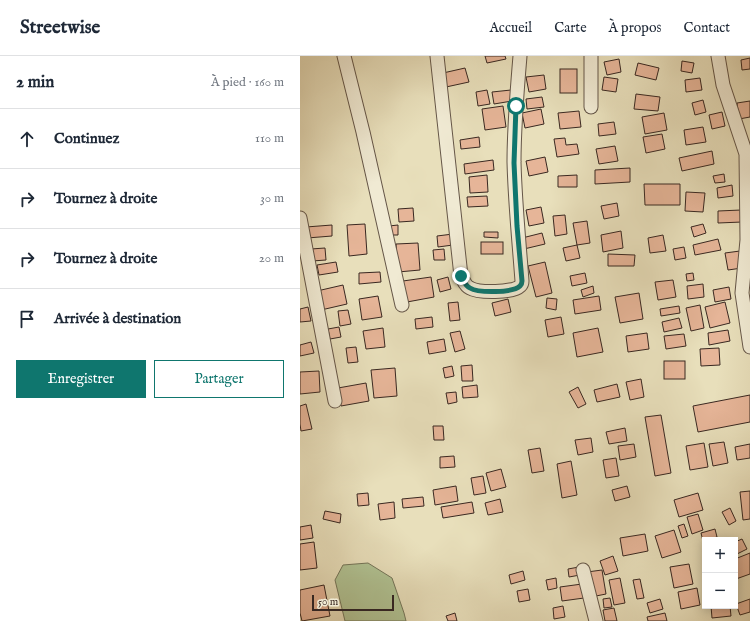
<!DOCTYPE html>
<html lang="fr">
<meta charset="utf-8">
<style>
:root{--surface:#fff;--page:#f6f6f7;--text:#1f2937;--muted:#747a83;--line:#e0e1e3;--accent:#0f766e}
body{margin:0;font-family:"IM FELL English",serif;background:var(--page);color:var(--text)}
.controls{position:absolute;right:12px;bottom:12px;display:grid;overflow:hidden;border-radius:0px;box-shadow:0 2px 10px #0003}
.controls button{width:36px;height:36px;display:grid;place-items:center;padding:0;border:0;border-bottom:1px solid var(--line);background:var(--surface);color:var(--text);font:20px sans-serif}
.scale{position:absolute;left:12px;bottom:10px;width:82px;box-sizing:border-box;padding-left:4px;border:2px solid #392821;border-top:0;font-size:11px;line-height:14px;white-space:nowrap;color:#392821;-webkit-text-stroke:3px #f0ead3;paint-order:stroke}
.stop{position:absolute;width:12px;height:12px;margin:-9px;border:3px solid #0f766e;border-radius:50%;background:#fff}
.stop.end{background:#0f766e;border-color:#fff;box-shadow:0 1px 4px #0008}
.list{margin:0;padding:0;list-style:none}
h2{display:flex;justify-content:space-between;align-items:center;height:52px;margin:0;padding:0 16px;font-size:17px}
h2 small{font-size:13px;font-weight:400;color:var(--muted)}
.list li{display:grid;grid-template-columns:26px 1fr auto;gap:12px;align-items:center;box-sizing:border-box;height:60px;padding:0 16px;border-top:1px solid var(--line)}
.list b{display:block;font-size:15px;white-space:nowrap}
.list em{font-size:13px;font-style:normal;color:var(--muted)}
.actions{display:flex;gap:8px;padding:12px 16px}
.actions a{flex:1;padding:9px 0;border:1px solid var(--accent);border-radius:0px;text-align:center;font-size:14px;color:var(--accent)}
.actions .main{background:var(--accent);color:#fff}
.icon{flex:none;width:22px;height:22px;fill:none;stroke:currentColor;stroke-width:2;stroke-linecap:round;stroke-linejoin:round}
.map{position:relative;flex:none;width:450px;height:565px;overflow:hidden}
header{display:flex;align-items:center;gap:24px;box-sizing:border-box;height:56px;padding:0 20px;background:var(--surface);border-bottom:1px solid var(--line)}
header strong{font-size:19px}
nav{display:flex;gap:22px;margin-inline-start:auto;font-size:14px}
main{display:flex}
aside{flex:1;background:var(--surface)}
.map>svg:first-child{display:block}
.green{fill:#b1c394;stroke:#75765a}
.building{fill:#e6b598;stroke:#392821}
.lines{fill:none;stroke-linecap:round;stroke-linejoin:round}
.minor-casing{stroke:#655648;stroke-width:15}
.minor{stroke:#f0ead3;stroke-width:13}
.route{stroke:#0f766e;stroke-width:5}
</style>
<header>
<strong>Streetwise</strong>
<nav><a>Accueil</a><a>Carte</a><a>À propos</a><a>Contact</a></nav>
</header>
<main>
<aside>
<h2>2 min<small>À pied · 160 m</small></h2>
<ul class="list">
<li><svg class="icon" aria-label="ahead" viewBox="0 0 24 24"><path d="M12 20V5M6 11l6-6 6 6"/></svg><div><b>Continuez</b></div><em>110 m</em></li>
<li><svg class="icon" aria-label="right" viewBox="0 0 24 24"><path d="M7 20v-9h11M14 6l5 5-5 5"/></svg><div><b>Tournez à droite</b></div><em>30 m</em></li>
<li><svg class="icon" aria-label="right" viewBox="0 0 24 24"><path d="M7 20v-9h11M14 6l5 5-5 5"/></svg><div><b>Tournez à droite</b></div><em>20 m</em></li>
<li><svg class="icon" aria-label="arrive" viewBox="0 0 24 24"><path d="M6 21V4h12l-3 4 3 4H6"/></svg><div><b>Arrivée à destination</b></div></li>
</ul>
<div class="actions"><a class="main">Enregistrer</a><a>Partager</a></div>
</aside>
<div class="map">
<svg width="450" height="565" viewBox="0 0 450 565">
<rect width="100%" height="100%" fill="#e8dfbb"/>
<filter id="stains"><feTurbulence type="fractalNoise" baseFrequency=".005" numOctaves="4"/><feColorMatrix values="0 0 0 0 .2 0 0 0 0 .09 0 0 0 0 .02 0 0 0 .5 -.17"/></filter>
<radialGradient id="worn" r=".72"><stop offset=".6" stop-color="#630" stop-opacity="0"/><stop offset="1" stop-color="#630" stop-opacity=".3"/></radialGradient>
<polygon class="green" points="68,507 92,522 104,557 106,565 45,565 35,524 43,509"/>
<g class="building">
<polygon points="185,0 205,0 206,3 187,7"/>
<polygon points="450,2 450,13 442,14 441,4"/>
<polygon points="319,3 321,16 307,19 304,6"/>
<polygon points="382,5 394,7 392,17 381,15"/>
<polygon points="338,7 359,12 356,24 335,19"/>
<polygon points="165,12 169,26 146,31 143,17"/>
<rect x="260" y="13" width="17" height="24"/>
<polygon points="244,19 246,33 229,36 226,21"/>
<polygon points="304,21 318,23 316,36 302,34"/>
<polygon points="400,22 402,34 386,36 385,24"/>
<polygon points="187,34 190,48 178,50 176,36"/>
<polygon points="211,34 212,45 194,48 192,36"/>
<polygon points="336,38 360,41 358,55 334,53"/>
<polygon points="242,41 244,51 227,53 226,43"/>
<polygon points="403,44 406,56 395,59 392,47"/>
<polygon points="450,45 450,61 439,63 437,47"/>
<polygon points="203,50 206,71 185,74 182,53"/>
<polygon points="241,53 244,68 225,72 222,57"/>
<polygon points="279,55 281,71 260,73 258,57"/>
<polygon points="422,56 425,70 412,73 409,59"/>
<polygon points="364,57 367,74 345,78 342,61"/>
<polygon points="314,66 316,78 299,80 298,68"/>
<polygon points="403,71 406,86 386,89 384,74"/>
<polygon points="362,78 365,93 346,97 343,81"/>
<polygon points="179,81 180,91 161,93 160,84"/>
<polygon points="265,82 266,89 277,88 279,98 257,101 254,83"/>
<polygon points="315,90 318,105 299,108 296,93"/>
<polygon points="412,95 414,108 382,115 379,102"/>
<polygon points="245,101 248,116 229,120 226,105"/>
<polygon points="193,104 194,114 165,118 164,108"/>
<polygon points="330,112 330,126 295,128 295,114"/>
<polygon points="424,118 425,126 415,127 413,120"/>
<polygon points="187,119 188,136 170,137 169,121"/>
<polygon points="277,119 277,131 258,131 258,120"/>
<polygon points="344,128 380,128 380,149 345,149"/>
<polygon points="432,129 433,140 418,142 417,132"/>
<polygon points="386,136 405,137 403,156 385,155"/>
<polygon points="187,140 188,150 168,151 167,141"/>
<polygon points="317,147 319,160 304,163 301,150"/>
<polygon points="241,151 244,167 229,170 226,154"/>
<polygon points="113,152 114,165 99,166 98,153"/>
<polygon points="441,154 442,166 418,167 418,155"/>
<polygon points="265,159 267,178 255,180 253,160"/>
<polygon points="287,165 290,187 277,189 273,167"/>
<polygon points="65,168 67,198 49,200 47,169"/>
<polygon points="403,168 406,177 394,181 391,171"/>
<polygon points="32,169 32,180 7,182 6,171"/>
<polygon points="98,169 98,179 90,179 89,170"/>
<polygon points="321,175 323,192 303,196 301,179"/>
<polygon points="184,176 198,176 198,182 184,181"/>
<polygon points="242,177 245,188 224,193 222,182"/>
<polygon points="153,178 153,189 138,191 137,180"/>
<polygon points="363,179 366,195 350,197 348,182"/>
<polygon points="418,183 421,194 395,199 393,189"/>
<rect x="181" y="186" width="22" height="12"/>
<polygon points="118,187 120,214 98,216 96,188"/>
<polygon points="277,189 280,202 266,205 263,192"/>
<polygon points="384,191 386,202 375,204 373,193"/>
<polygon points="25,192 26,204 12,205 11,193"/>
<polygon points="144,193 145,204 134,204 133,194"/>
<polygon points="440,195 442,212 428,214 425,197"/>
<polygon points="308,198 335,199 334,210 308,210"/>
<polygon points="36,206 38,216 19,219 17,209"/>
<polygon points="245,206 252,237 236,241 228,210"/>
<polygon points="80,216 81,226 59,228 59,217"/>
<polygon points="285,217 287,227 272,230 270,220"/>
<polygon points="393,217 394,224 387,225 386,218"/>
<polygon points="131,221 134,241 107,246 103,225"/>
<polygon points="148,221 151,233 140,236 137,224"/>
<polygon points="373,224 376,241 358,244 355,226"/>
<polygon points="403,228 404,241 388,243 387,230"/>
<polygon points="43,229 47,248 21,254 17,235"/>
<polygon points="293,230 294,237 283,241 281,234"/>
<polygon points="429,231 431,243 415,246 413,234"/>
<polygon points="339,237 343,263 320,267 315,241"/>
<polygon points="78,240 82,261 62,264 59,243"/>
<polygon points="299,240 301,254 275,258 273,244"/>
<polygon points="247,242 257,243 256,254 246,252"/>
<polygon points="208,243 211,256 195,260 192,247"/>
<polygon points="158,246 160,264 150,265 148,247"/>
<polygon points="425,246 430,267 410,272 405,251"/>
<polygon points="400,249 404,272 391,275 386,252"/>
<polygon points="379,250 380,257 361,260 360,253"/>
<polygon points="8,251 11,265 0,266 0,253"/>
<polygon points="48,254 51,268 40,270 38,255"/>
<polygon points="132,261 133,271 116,273 115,263"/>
<polygon points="261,261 264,278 248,281 245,264"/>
<polygon points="379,262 382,272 364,276 362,266"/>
<polygon points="39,271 41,281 30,283 28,273"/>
<polygon points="83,272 85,291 66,293 63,275"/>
<polygon points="298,272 303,296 277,301 273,277"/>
<polygon points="428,274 430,285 409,289 408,277"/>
<polygon points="160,275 165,293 155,296 150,277"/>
<polygon points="347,277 349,293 328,296 326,280"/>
<polygon points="384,278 386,290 366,293 364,280"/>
<polygon points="144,283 146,295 129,298 127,286"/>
<polygon points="11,286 14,297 0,300 0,289"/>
<polygon points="56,291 58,306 48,307 46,292"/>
<polygon points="419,292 420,309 401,310 400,293"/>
<rect x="364" y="305" width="21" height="18"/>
<polygon points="172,309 173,325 162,325 161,310"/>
<polygon points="152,310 154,320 145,322 143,312"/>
<polygon points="95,312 97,340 74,342 71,314"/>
<polygon points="19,315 20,336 0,338 0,316"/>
<polygon points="341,323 344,341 330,344 326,326"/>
<polygon points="66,327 69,345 41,350 38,332"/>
<polygon points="317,328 320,341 297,346 294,334"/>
<polygon points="177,329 178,341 163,342 162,331"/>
<polygon points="278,331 286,348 278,352 269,336"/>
<polygon points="156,336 157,346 148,348 146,337"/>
<polygon points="450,339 450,366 398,376 393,350"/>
<polygon points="6,348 12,373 1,375 0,368 0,350"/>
<polygon points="361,359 371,417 355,420 345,361"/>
<polygon points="133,370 143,370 144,384 134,384"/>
<polygon points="325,372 327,385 309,388 306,376"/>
<polygon points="291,382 293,396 278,399 275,384"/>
<polygon points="424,386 428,407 413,410 409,388"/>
<polygon points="404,387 408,411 390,414 386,390"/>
<polygon points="334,388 336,401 320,404 318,390"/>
<polygon points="450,388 450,402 437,404 435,391"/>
<polygon points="240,392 244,415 232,417 228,394"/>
<polygon points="154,400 155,411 140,412 140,401"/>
<polygon points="316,402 319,420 306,422 303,404"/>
<polygon points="271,405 277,439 262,442 257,408"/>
<polygon points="201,413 206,431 191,435 186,417"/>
<polygon points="183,420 186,437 174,439 171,422"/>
<polygon points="156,430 158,445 135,449 133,434"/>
<polygon points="327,430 330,441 315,445 312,434"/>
<polygon points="450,435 450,463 443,464 440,436"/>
<polygon points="68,437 69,449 58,450 57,438"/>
<polygon points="398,437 403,454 379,461 374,444"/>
<polygon points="123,441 124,450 103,452 102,443"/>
<polygon points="200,443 203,456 188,459 185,447"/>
<polygon points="94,446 95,462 80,464 78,448"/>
<polygon points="172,446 174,457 143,462 141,451"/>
<polygon points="430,452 436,465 429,469 422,456"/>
<polygon points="25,455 41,458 40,467 23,463"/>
<polygon points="398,458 403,474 392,478 387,461"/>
<polygon points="384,468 388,480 382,482 378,470"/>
<polygon points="11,469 13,482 0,484 0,471"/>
<polygon points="415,473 417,481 403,485 401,477"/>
<polygon points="374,474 381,496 362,502 355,480"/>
<polygon points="345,478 348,495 323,500 320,482"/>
<polygon points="442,483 447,493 435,499 435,486"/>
<polygon points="14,486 17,512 0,514 0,488"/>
<polygon points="450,497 450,518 436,523 435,503"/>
<polygon points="313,500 318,515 305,519 300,505"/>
<polygon points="389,508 393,528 374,532 370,511"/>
<polygon points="279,511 280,519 269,521 268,513"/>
<polygon points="302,514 306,538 291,541 287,516"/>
<polygon points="223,515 225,524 211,528 209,519"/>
<polygon points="256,522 257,532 248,534 246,524"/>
<polygon points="320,522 325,547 314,549 309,524"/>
<polygon points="340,523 344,542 337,543 333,524"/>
<polygon points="282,528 284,542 262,545 260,531"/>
<polygon points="24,529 30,560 2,565 0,557 0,534"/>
<polygon points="397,532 400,549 381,553 378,536"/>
<polygon points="228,533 230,544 219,546 217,535"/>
<polygon points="310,542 312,551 304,552 303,543"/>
<polygon points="360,543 363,553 350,557 347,547"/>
<polygon points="450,543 450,556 440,559 436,548"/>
<polygon points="263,550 265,561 254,563 253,552"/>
<polygon points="411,550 430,550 431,560 412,562"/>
<polygon points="314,552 317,565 305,565 303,554"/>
<polygon points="155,557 157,565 148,565 146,560"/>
<polygon points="365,557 367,565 348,565 347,561"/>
</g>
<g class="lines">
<defs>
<g id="minor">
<polyline points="44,0 63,76 102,249"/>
<path d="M 137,0 L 161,220 C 164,225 165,230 170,232 C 178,237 213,237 220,230 C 221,229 222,227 222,225 C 219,185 215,146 214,106 C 214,71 217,35 220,0"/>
<polyline points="418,0 423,29 446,98 447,184 442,237 450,291"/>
<polyline points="291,51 291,0"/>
<polyline points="0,162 35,345"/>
<polyline points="283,514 296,565"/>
</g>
</defs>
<use href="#minor" class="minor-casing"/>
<use href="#minor" class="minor"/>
</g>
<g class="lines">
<path class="route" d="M 161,220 C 164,225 165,230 170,232 C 178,237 213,237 220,230 C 221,229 222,227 222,225 L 217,170 L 214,107 L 216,50"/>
</g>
<rect width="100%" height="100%" filter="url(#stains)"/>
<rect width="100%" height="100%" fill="url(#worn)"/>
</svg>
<div class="controls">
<button>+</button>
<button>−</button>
</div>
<div class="scale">50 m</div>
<div class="stop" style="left:216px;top:50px"></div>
<div class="stop end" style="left:161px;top:220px"></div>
</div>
</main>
